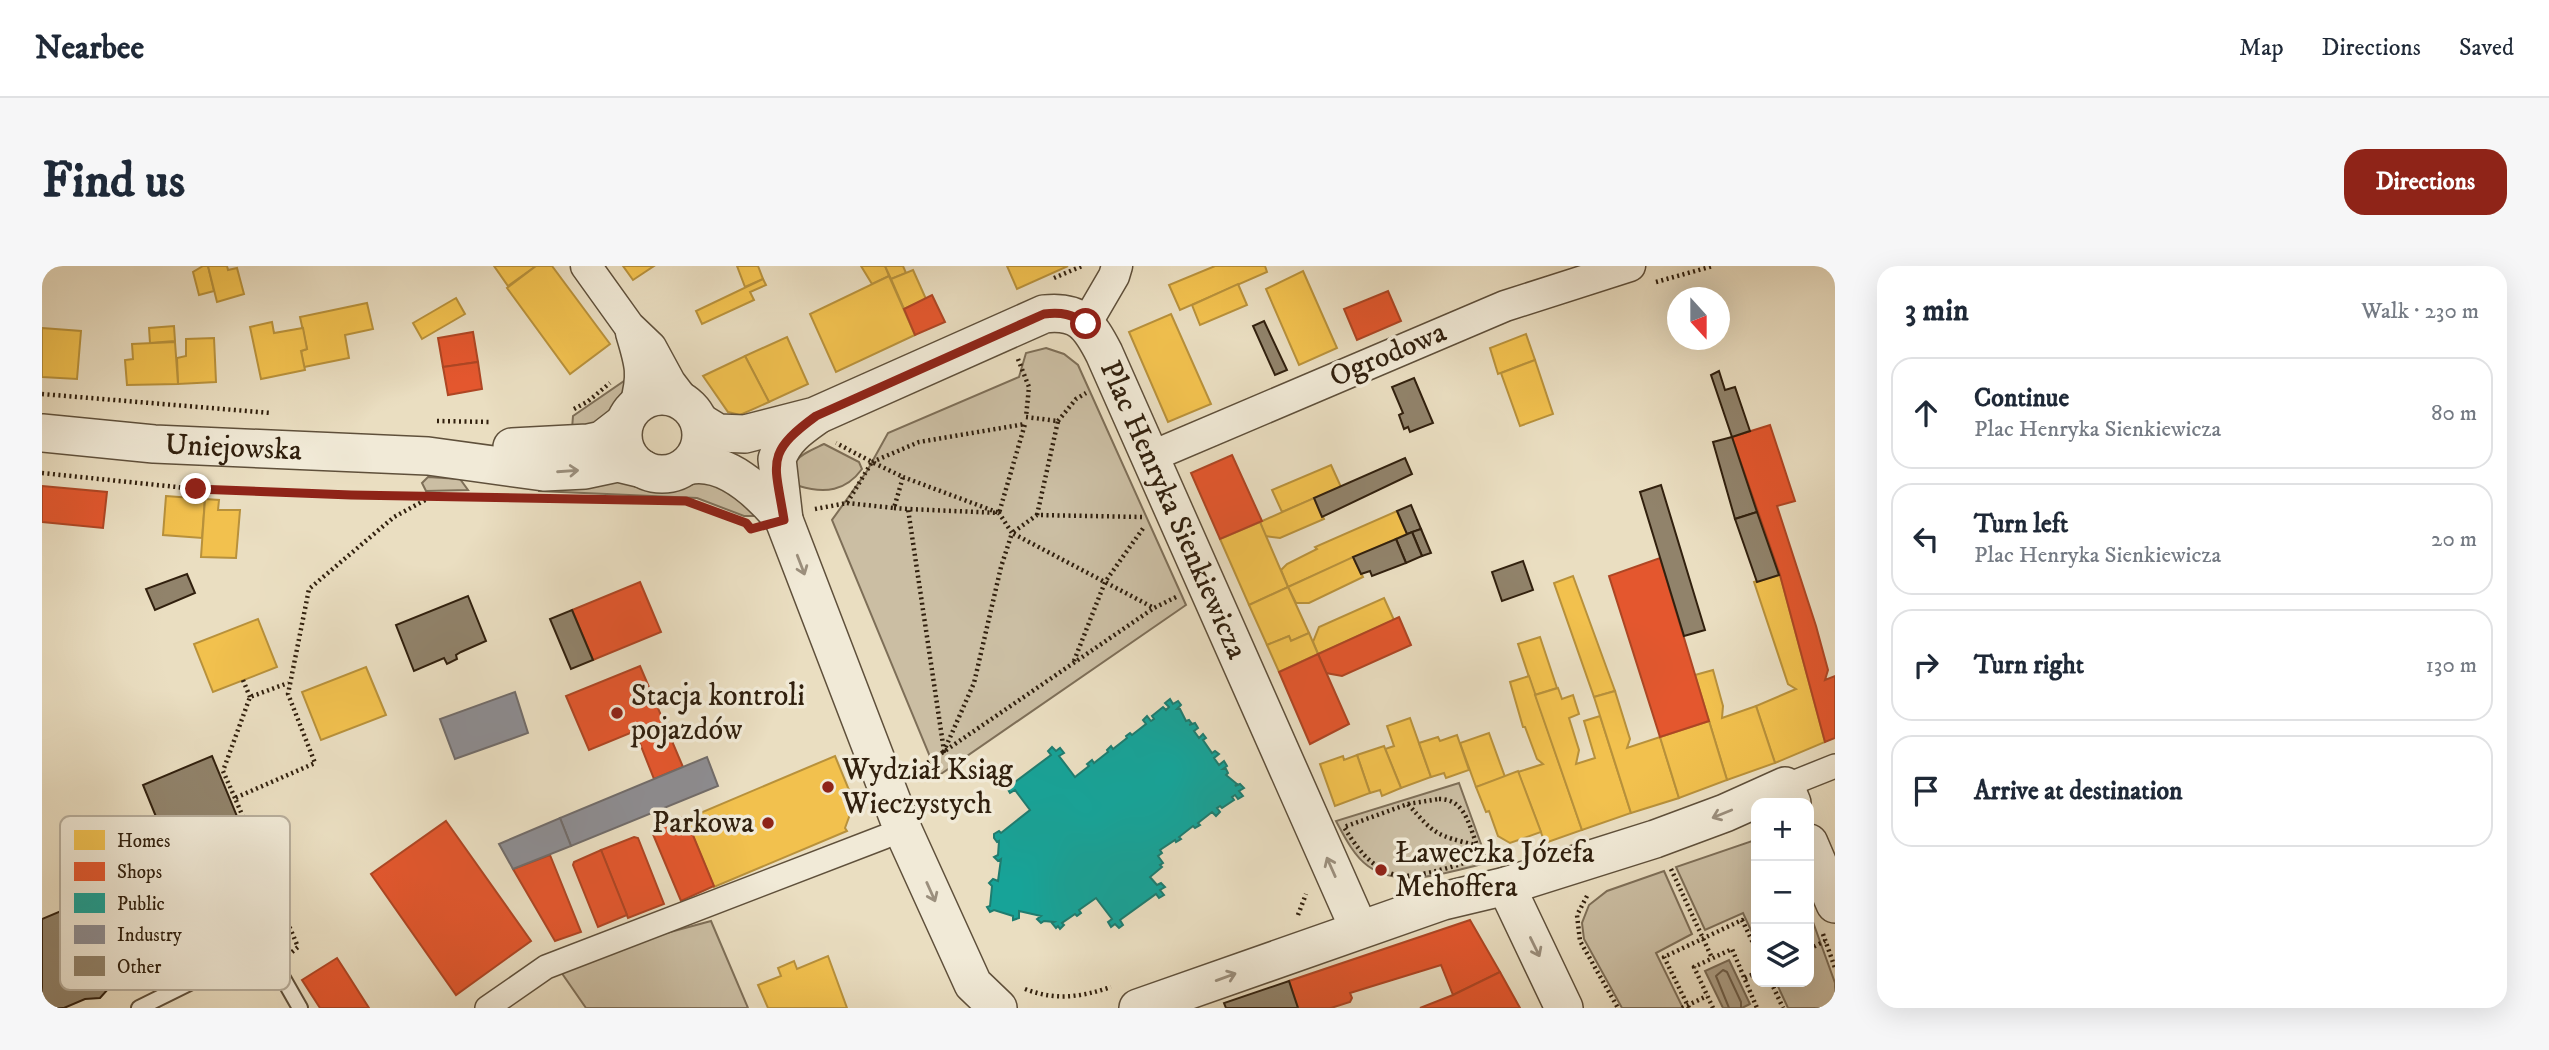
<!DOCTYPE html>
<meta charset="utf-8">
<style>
:root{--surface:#fff;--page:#f6f6f7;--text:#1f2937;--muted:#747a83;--line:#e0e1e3;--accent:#8f2418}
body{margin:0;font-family:"IM FELL DW Pica",serif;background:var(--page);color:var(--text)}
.controls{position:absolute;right:21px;bottom:21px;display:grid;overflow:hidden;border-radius:14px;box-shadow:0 7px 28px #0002}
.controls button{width:63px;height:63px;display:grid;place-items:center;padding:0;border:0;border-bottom:2px solid var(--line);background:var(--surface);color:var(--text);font:35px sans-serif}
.compass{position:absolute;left:1625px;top:21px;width:63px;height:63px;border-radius:50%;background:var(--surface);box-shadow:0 7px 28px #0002;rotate:159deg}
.stop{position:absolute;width:21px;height:21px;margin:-16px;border:5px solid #8f2418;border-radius:50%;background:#fff}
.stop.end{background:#8f2418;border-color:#fff;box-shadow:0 2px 7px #0008}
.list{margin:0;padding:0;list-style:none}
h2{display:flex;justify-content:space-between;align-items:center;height:91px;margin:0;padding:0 28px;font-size:30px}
h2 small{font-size:23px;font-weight:400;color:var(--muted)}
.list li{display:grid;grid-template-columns:46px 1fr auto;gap:21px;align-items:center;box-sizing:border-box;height:112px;margin:0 14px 14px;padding:0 14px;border:2px solid var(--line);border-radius:21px}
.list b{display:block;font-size:26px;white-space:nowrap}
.list p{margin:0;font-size:23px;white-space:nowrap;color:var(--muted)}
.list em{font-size:23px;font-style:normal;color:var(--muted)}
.icon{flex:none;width:38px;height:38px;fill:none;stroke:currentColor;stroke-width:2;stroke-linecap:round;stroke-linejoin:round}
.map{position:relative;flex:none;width:1793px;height:742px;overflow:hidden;border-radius:21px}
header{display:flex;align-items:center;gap:42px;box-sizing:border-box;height:98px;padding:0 35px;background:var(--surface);border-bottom:2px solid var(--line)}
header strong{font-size:33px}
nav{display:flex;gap:38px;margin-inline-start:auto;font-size:24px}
.intro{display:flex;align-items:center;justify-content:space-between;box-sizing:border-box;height:168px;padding:0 42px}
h1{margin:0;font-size:49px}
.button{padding:18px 32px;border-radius:21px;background:var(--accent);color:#fff;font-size:24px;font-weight:700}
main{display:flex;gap:42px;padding:0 42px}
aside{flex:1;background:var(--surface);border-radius:21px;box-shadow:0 7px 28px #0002}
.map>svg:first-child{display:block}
.green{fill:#cbbea3;stroke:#7e6f58;stroke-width:2}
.water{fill:#ab9d84;stroke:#7a6b55;stroke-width:2}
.homes{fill:#f2c14e;stroke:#b8913b;stroke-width:2}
.shops{fill:#e4572e;stroke:#ae4624;stroke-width:2}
.public{fill:#17a398;stroke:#1f7c6f;stroke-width:2}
.industry{fill:#8d8d92;stroke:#716c6a;stroke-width:2}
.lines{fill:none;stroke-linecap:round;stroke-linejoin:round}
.shore{stroke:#6e5e49;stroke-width:2}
.building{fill:#91836b;stroke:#31200e;stroke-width:2}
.service-casing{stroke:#5f503b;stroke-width:18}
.pedestrian-casing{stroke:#5f503b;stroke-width:26}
.minor-casing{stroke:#5f503b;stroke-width:33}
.tertiary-casing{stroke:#5f503b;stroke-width:40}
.path{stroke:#31200e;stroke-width:4.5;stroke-dasharray:2 3.5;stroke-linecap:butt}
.service{stroke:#f1ead7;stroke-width:14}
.pedestrian{stroke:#f1ead7;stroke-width:23}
.minor{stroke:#f1ead7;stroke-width:30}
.tertiary{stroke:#f1ead7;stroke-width:37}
.oneway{stroke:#9b8f7d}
.route{stroke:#8f2418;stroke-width:9}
.poi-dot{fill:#8f2418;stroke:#f1ead7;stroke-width:2.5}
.labels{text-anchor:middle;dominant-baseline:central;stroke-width:7;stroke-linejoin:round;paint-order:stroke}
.street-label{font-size:30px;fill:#31200e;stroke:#f1ead7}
.poi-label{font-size:30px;fill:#31200e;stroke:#f1ead7;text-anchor:start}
.key{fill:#f1ead7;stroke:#b7ad9b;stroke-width:2}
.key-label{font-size:19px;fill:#31200e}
</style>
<header>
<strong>Nearbee</strong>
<nav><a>Map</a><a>Directions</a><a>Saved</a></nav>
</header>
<div class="intro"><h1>Find us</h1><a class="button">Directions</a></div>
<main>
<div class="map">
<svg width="1793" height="742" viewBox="0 0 1793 742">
<rect width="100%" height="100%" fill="#eadec1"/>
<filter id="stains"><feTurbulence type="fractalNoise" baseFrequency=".00286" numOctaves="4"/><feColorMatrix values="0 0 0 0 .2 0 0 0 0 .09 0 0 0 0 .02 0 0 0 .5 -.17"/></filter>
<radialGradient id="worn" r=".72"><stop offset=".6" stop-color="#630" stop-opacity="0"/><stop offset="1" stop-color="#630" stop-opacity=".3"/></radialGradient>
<g class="green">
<polygon points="1004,82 1022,88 1036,99 1144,339 896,510 790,254 825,205 846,167 977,111 984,87"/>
<polygon points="585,113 587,124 564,155 530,163 531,150"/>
<path d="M 782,178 L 817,196 L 820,203 C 804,225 783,228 757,220 C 741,194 761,188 782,178 Z"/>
<polygon points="574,209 605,217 629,219 648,211 668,211 720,250 702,250 655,232 497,225 497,216"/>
<polygon points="386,211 418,213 426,224 384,225 380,217"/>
<path d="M 1417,517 L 1443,589 L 1449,596 C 1411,604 1360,625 1326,600 C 1312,590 1302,570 1294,555 Z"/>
<polygon points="1710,575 1714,578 1714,675 1701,647 1663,664 1634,601"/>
<polygon points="1622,605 1650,668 1614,687 1641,742 1580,742 1542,673 1540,657 1547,639 1565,625"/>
<polygon points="1767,645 1793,717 1793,742 1746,742 1734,716 1767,716"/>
<polygon points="669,655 706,742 544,742 519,706 543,689"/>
</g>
<polygon class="water" points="1687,694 1708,738 1700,742 1681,742 1663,705"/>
<g class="homes">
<polygon points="161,0 166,0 172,25 157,29 151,6"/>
<polygon points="166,0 185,0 186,4 195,2 202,28 175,36"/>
<polygon points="452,0 494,0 466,20"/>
<polygon points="494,0 510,0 568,78 528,108 465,22"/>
<polygon points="581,0 612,0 591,14"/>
<polygon points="695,0 716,0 721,13 703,21"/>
<polygon points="819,0 843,0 847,10 830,18"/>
<polygon points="843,0 861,0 864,7 849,13"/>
<polygon points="965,0 1026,0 975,23"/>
<polygon points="1173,0 1223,0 1225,6 1138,44 1127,19"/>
<polygon points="871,4 884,33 862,43 849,13"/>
<polygon points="1261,5 1295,82 1257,99 1224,23"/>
<polygon points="847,10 873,69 794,106 768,48"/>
<polygon points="721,13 724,19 708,26 712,34 660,58 654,45"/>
<polygon points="1196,18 1205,39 1158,59 1150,39"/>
<polygon points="414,32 423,48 380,73 371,57"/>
<polygon points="325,37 331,63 303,69 307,92 262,101 259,85 265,83 258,51"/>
<polygon points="1129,48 1169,138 1126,156 1087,66"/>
<polygon points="230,56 232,67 261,62 265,83 259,85 263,104 219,113 208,61"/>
<polygon points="132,60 133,75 108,77 107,62"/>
<polygon points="0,62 39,65 35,113 0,111"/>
<polygon points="1484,68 1493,94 1456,108 1448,82"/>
<polygon points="745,71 766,118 727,136 703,90"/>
<polygon points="172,72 174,116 136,118 135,92 144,90 144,73"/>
<polygon points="133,76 136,118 85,119 83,94 91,93 90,78"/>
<polygon points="703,90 727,136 698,149 686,146 661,110"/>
<polygon points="1493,94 1511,148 1478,160 1459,107"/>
<polygon points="1289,199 1299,221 1240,246 1230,224"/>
<polygon points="124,230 163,233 160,272 121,269"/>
<polygon points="1272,232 1282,253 1238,272 1223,270 1218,256"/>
<polygon points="163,233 177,234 176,244 198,244 194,292 159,291"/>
<polygon points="1355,245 1365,268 1246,321 1239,304 1245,298 1275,283 1273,281"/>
<polygon points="1218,256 1246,321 1207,339 1178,273"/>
<polygon points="1311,291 1321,311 1267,337 1254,337 1246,321"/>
<polygon points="1738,309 1783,476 1733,497 1714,440 1754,423 1746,418 1712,316"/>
<polygon points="1531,310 1573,425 1552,431 1512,317"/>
<polygon points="1246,321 1267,367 1249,375 1247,370 1225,379 1207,339"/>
<polygon points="1342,332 1352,354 1276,388 1271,376 1277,361"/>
<polygon points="216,353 235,401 171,426 152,378"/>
<polygon points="1267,367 1276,388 1237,406 1225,379 1247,370 1249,375"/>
<polygon points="1498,371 1515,422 1493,429 1476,378"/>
<polygon points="324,401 344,449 279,474 260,426"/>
<polygon points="1671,404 1681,440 1680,452 1714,440 1733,497 1685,514 1653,409"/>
<polygon points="1487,410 1540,564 1503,577 1476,506 1501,498 1495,493 1483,461 1481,461 1468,416"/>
<polygon points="1516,422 1520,433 1531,429 1537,448 1527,452 1537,484 1534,498 1553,492 1542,455 1558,450 1589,547 1540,564 1493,429"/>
<polygon points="1573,425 1588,473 1585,482 1618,471 1637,532 1589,547 1552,431"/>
<polygon points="1368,452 1389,511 1359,522 1343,483 1352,480 1345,460"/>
<polygon points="1667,455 1685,514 1637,532 1618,471"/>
<polygon points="1447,467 1463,511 1434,521 1418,477"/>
<polygon points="1415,469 1427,504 1404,512 1402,507 1389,511 1377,477 1396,471 1398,475"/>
<polygon points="1342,480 1359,522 1340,530 1338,524 1328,527 1315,489"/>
<polygon points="1315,489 1328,527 1293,540 1278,498 1301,490 1302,494"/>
<polygon points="793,490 814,541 810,543 803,562 805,565 672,621 644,553"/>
<polygon points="1476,505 1499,566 1468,577 1456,570 1447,545 1444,546 1434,521"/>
<polygon points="786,690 805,742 726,742 716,719 739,710 736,702 752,695 755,703"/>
</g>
<g class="shops">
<polygon points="1346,25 1359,55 1315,74 1302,43"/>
<polygon points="890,29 903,56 873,69 862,43"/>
<polygon points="431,66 436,96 401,101 396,72"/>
<polygon points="436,96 440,123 406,129 401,101"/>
<polygon points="1728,159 1753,235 1735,240 1774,360 1786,404 1783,414 1793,410 1793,472 1783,476 1738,309 1690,171"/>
<polygon points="1190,189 1220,255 1178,273 1149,207"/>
<polygon points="0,220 65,226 61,262 0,256"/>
<polygon points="1618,292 1667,455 1618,471 1567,310"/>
<polygon points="598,316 619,366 551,394 530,344"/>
<polygon points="1357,351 1369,379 1300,410 1284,407 1276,388"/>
<polygon points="1276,388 1307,458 1268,478 1237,406"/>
<polygon points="598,400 641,501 612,513 593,465 547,484 524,430"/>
<polygon points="643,550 672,620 639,635 610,566"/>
<polygon points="404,555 489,675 414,729 329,608"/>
<polygon points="592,571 596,572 622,638 586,652 559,584"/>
<polygon points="559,584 585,649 556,661 531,599 532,596"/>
<polygon points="508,589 539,666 513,675 471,603"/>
<polygon points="1428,654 1458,706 1411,729 1399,699 1308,727 1310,732 1308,736 1289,742 1256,742 1247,715"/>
<polygon points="295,692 306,709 327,742 278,742 260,714"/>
<polygon points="1458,706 1478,742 1378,742 1411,729"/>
</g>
<polygon class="public" points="1128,433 1131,438 1136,435 1139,439 1135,443 1138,443 1144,455 1147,454 1150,458 1147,459 1153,457 1156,462 1152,465 1157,472 1161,468 1164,472 1161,474 1170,487 1173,485 1177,488 1172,492 1177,499 1182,495 1185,500 1181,503 1184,503 1186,507 1184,509 1195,518 1193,520 1198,518 1202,522 1197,525 1201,530 1196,533 1193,529 1190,531 1192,534 1180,542 1178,540 1175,542 1178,546 1174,550 1170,546 1156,557 1158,559 1153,562 1151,560 1137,571 1139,573 1134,576 1133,574 1118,584 1120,587 1116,590 1121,597 1118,599 1120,601 1108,611 1115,619 1119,617 1123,621 1118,624 1122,629 1117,632 1114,628 1078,654 1081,659 1077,662 1073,658 1069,661 1066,656 1070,653 1054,632 1037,644 1039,647 1035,650 1033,648 1020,657 1022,659 1018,663 1016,660 1014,662 1010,657 1012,656 1002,655 999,657 995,653 999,650 977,645 977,652 971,654 971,650 952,644 948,646 945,641 948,640 950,620 947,617 951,613 956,615 959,593 956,595 952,591 956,589 957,575 955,576 952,572 952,568 957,565 959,567 988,544 973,524 968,527 965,522 969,519 966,515 970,511 973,516 1009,489 1006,485 1010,481 1014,485 1018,482 1022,487 1017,490 1033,511 1047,500 1045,498 1050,494 1052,497 1066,486 1065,484 1069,480 1071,483 1085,472 1084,470 1088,467 1090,469 1104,458 1101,454 1105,450 1109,455 1112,453 1110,450 1121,441 1124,444 1127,441 1123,437"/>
<g class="industry">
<polygon points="473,426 486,467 413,493 398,453"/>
<polygon points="665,491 676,520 529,580 518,552"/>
<polygon points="518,552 529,580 471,603 457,578"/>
</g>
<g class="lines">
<polyline class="shore" points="1687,742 1674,710 1681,704 1685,706 1699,736 1699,742"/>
</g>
<g class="building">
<polygon points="1222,55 1245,104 1233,109 1211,60"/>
<polygon points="1677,105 1683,124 1693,121 1708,165 1690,171 1669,109"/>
<polygon points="1372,112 1391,157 1368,166 1366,161 1362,163 1357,149 1361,147 1350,121"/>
<polygon points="1690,171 1715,246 1693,253 1671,176"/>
<polygon points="1363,192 1370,208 1280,251 1272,232"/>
<polygon points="1619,219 1663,364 1642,370 1598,226"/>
<polygon points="1369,239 1379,263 1365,268 1355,245"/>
<polygon points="1715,246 1737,309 1715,316 1693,253"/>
<polygon points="1379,263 1389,287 1380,290 1370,266"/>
<polygon points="1370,266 1380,290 1364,297 1354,273"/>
<polygon points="1354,273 1364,297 1330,310 1328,305 1319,308 1311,291"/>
<polygon points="1481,295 1491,324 1460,335 1450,306"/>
<polygon points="145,308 153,327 113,344 104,323"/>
<polygon points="426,330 444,375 419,386 414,389 415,393 405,398 402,392 372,405 354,359"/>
<polygon points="530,344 551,394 529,403 508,353"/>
<polygon points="170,490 238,654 201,670 198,661 166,675 161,662 110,686 117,701 66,723 58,732 43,733 22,742 0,742 0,653 133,597 101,519"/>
<polygon points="1247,715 1256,742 1184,742 1182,737"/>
</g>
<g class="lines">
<defs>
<polyline id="service" points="97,742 194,694 234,700 258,742"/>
<g id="pedestrian">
<polyline points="1743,520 1793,500"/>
<polyline points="445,742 504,701 842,571"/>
</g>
<g id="minor">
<polyline points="544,0 587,60 609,81 628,116 644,137"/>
<polyline points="1044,58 1072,10 1075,0"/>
<path d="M 589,67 C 598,97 602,108 593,139"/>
<polyline points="1108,191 1463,40 1588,0"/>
</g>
<g id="tertiary">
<circle cx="620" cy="169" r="39"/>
<path id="s1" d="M 658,156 L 676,167 L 703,168 L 773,150 L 1002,48 C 1037,44 1047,58 1062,87 L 1317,663"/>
<path id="s2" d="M 0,167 L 112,178 L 386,190 L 502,206 L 543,204 L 576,197 L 601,203"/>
<polyline points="470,181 546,177 560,174 582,157"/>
<path d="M 645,200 C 683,191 719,227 742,254 L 861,564 L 931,718 L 956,742"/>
<path d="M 742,254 L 735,193 C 742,173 756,163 773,151"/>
<polyline points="1767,577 1793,638"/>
<polyline points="1464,620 1522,742"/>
<polyline points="1096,742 1401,635 1464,620 1613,573 1683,547 1743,520 1750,537"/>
</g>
</defs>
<use href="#service" class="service-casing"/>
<use href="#pedestrian" class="pedestrian-casing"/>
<use href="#minor" class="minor-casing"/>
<use href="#tertiary" class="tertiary-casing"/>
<g class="path">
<polyline points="1012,12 1040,0"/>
<polyline points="1614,16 1671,0"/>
<polyline points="976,93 987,121 984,151"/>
<polyline points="0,128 229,147"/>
<polyline points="532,143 545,136 568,117"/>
<polyline points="984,151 1016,155 995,249"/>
<polyline points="395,155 450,156"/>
<polyline points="1016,155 1034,133 1044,127"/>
<polyline points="830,196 877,176 983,158 957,247 861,211"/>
<polyline points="0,207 154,223 422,232"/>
<polyline points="616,234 644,235 691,252"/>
<polyline points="805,237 852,242 861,211 830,196"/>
<polyline points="852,242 866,243 957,247 970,267 959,301 932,417 902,485 866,243"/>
<polyline points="773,243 805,237 830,196 794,177"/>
<polyline points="1100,251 995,249 970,267 1112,342 1136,330"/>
<polyline points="1032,395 1063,316 1102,261"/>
<polyline points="201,414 208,431"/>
<polyline points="872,506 1112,342"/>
<polyline points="193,532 181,505 208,431 246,417"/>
<path d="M 1397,533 C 1428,533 1427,569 1441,591 C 1422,597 1373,614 1354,609 C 1330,603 1314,581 1302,561 L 1366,538 Z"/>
<path d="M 1366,538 C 1393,569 1394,569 1433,579"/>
<polyline points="1629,603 1670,692"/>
<polyline points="1545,630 1535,649 1538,675 1576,742"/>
<polyline points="1256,649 1264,628"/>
<polyline points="1781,668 1793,702"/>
<polyline points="1767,683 1783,675"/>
<polyline points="250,686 256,681 193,532 273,497 246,428 267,323 352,251 387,232"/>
<polyline points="1703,712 1714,707"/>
<polyline points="1729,716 1741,742"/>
<path d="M 983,723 C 1014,735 1039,731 1069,721"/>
<polyline points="1640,742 1665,730"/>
<polyline points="1647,742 1622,691 1700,654 1714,683"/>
<polyline points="1671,742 1652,701 1690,683 1715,742"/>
</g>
<use href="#service" class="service"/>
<use href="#pedestrian" class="pedestrian"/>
<use href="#minor" class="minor"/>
<use href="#tertiary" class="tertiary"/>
</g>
<defs><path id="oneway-shaft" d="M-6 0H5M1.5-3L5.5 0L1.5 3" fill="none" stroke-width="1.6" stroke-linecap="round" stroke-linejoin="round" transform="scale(1.75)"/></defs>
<g class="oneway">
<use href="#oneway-shaft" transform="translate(526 205) rotate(-4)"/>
<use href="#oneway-shaft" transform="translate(759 299) rotate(69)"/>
<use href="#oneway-shaft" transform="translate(1680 548) rotate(158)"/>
<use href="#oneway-shaft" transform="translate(1289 601) rotate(-114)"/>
<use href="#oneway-shaft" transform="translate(889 626) rotate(66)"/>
<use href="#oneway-shaft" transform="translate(1493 681) rotate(64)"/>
<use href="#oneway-shaft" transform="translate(1184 711) rotate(-20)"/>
</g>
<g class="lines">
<path class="route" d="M 154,223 L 309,229 L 644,235 L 704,257 L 709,263 L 742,254 C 733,196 722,188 774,150 L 1002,48 C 1020,46 1030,48 1044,58"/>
</g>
<g class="poi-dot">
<circle cx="575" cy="447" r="7"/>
<circle cx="786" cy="521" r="7"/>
<circle cx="726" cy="557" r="7"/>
<circle cx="1339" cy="604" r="7"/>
</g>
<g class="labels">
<g class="street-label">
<text transform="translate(1346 89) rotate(-23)">Ogrodowa</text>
<text stroke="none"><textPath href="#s2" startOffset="192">Uniejowska</textPath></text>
<text stroke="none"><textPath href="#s1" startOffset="621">Plac Henryka Sienkiewicza</textPath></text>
</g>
<g class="poi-label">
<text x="589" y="430">Stacja kontroli<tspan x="589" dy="34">pojazdów</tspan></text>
<text x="800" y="504">Wydział Ksiąg<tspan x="800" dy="34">Wieczystych</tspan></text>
<text x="712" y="557" text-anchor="end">Parkowa</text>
<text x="1353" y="587">Ławeczka Józefa<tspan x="1353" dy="34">Mehoffera</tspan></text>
</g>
</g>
<rect x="18" y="550" width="230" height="174" rx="10" class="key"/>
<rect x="32" y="564" width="31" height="20" fill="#f2c14e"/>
<rect x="32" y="596" width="31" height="19" fill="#e4572e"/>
<rect x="32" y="627" width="31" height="20" fill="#17a398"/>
<rect x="32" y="659" width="31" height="19" fill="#8d8d92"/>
<rect x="32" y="690" width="31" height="20" fill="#91836b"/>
<g class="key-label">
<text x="75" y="581">Homes</text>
<text x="75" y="612">Shops</text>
<text x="75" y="644">Public</text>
<text x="75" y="675">Industry</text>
<text x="75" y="707">Other</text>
</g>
<rect width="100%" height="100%" filter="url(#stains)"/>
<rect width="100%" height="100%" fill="url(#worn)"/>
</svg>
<div class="controls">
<button>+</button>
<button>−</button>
<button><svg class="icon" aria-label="layers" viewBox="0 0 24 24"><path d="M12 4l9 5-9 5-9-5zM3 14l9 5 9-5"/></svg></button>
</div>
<svg class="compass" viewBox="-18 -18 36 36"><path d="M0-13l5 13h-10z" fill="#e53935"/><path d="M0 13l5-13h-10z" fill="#747a83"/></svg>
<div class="stop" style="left:1044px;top:58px"></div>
<div class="stop end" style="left:154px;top:223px"></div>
</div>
<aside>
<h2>3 min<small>Walk · 230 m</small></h2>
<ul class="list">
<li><svg class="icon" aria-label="ahead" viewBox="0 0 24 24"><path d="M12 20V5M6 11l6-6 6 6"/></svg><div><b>Continue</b><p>Plac Henryka Sienkiewicza</p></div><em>80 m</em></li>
<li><svg class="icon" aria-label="left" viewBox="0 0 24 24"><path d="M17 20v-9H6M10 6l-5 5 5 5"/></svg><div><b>Turn left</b><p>Plac Henryka Sienkiewicza</p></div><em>20 m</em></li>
<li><svg class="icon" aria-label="right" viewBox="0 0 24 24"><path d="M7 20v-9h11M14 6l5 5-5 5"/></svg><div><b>Turn right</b></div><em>130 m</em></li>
<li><svg class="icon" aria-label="arrive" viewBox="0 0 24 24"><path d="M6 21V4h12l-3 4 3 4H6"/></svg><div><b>Arrive at destination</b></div></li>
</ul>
</aside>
</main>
